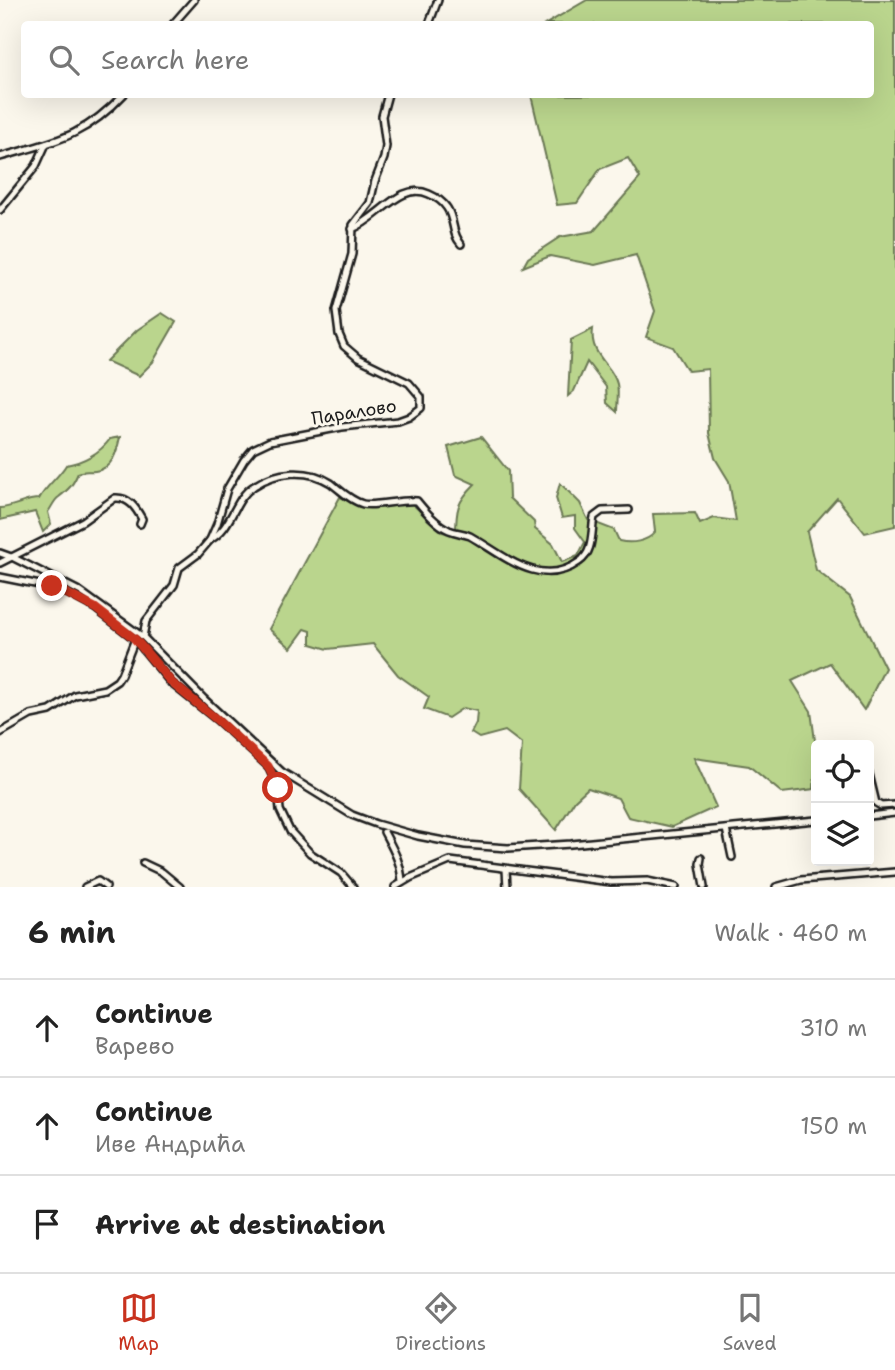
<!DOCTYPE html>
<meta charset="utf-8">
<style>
:root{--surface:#fff;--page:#f6f6f6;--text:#222;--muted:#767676;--line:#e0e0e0;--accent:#c8321e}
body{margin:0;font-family:"Shantell Sans",sans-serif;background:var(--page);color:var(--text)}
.controls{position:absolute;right:21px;bottom:21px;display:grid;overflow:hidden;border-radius:7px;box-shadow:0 7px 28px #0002}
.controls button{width:63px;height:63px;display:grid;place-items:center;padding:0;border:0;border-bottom:2px solid var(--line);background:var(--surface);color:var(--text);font:35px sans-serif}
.stop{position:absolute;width:21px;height:21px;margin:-16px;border:5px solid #c8321e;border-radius:50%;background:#fff}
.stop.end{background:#c8321e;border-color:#fff;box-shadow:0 2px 7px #0008}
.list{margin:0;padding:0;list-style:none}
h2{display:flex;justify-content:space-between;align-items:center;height:91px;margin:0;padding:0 28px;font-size:30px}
h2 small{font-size:23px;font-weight:400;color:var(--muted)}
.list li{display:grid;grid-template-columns:46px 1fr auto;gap:21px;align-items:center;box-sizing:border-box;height:98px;padding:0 28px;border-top:2px solid var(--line)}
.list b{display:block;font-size:26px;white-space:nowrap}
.list p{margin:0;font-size:23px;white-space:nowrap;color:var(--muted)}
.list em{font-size:23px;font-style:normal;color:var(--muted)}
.icon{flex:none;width:38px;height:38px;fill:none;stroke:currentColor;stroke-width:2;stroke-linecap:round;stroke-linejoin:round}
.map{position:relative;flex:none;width:895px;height:887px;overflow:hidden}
.search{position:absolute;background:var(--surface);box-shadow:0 7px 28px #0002;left:21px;right:21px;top:21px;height:77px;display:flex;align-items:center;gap:18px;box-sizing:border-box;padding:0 24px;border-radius:7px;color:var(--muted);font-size:26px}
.sheet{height:385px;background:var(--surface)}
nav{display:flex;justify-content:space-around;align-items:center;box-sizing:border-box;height:98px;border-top:2px solid var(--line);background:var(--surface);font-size:19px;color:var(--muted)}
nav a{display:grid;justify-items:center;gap:4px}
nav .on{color:var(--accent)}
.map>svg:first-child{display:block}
.green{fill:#bad58d;stroke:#6b7854;stroke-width:2}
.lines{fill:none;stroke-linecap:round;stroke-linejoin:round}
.minor-casing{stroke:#1c1c1c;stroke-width:10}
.minor{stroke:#fbf7ec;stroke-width:5}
.route{stroke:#c8321e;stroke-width:9}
.labels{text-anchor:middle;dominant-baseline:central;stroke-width:6;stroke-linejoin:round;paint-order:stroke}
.street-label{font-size:18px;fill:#1c1c1c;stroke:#fbf7ec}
</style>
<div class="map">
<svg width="895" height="887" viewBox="0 0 895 887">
<rect width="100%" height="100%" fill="#fbf7ec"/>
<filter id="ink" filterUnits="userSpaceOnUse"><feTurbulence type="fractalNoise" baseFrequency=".0143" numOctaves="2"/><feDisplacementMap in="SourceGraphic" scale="14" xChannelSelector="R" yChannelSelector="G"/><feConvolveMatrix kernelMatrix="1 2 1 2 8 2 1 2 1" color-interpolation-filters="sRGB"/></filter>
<g filter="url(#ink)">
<g class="green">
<path d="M 587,0 L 895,0 L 895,526 L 865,533 L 837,498 L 807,532 L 816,570 L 850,597 L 885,668 L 864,710 L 830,663 L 792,681 L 811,711 L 816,748 L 814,789 L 782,793 L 749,766 L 694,758 L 716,807 L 672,827 L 628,817 L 618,798 L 588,788 L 575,800 L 556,830 L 519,789 L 522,744 L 505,731 L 479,738 L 471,733 L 476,723 L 477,711 L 463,708 L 448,718 L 424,709 L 429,697 L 398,675 L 373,644 L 328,649 L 311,644 L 311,631 L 305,629 L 291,648 L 269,629 L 340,497 L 362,507 L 407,499 L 442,532 L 456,534 C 456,509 457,502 475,484 L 455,475 L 448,447 L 481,437 L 508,471 L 509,498 L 534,522 L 535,529 L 553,544 L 562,562 L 578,556 L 585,542 L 575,528 L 575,516 L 562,518 L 556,498 L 560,483 L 580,503 L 588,520 L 614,530 L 619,541 C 631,544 647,542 655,532 L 653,514 L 695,513 L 700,524 L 714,518 L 736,521 L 729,481 L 715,458 L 709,433 L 708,369 L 688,371 L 673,347 L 646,337 L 655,311 L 636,255 L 595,265 L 550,256 L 523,267 L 528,258 L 560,237 L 594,231 L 640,178 L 628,158 L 600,169 L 577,203 L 557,205 L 531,95 L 870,94 L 870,24 L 546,24 Z"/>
<polygon points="162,313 176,322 153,362 139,376 106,361 137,330"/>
<path d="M 593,329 C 589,356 613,365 617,384 C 619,393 617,404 617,412 L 607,403 L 606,387 L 587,362 L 574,391 L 568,396 L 571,340 Z"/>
<path d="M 120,437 C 117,451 113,469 95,471 C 88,472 84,470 78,473 C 73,485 69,489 59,497 C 54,500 52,507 48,512 L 51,524 L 43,532 L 35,512 L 0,520 L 0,508 C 15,507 25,499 39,499 C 46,486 58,478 66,465 C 83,462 100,453 110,439 Z"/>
</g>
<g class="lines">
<defs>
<g id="minor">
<polyline points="173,24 194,0"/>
<polyline points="429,24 438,0"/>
<path d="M 0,157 C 55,141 83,138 124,94"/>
<polyline points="0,210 36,166 46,144"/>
<path d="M 352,229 C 380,218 400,181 429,194 C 436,197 443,202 447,208 C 455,220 451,233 461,244"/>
<path d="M 210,540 C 234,526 233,499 254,486 C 276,471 308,468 331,483 C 340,490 351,501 363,504 C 375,507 401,499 417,501 C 426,512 436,524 449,530 C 456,533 463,533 470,536 C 502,554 540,590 579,562 C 594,552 591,532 594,517 L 602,511 L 629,510"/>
<polyline points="0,553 14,558 81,592 143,637 204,699 282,772 352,815 376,824 418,836 465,845 508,848 571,844 816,820"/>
<path d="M 0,563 L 83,521 L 115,498 C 129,497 136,508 142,519 L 140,524"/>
<polyline points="0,577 60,589 95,608 135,639 171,683 216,719 268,766 278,788 280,810 290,831 310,853 341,873 353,887"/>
<polyline points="143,637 146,621 174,585 179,568 198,554 210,540 217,524 227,489 244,460 253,449 270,441 342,427 398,421 409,417 421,408 421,397 409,383 358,358 344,346 339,334 336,311 352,254 353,225 370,203 375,181 384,158 386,146 382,116 388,94"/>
<polyline points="0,733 31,715 50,711 75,695 105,689 117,681 121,675 135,639"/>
<polyline points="869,774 876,803 881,806 895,805"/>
<polyline points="869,816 895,813"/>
<polyline points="726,829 732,857"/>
<path d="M 384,832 C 393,849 401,862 402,882"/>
<polyline points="701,858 700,864 704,887"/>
<polyline points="143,863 162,872 180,887"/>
<polyline points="506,869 507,887"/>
<polyline points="85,887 98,881 106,887"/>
<polyline points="395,887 410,878 450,861 611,882 647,881 676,887"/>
<polyline points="776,887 801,880 895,872"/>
</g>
</defs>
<use href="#minor" class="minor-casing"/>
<use href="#minor" class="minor"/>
</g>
</g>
<g class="lines" filter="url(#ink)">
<polyline class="route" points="52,586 95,608 135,639 172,683 216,719 268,766 278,788"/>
</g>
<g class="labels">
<g class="street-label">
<text transform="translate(354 412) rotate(-9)">Паралово</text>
</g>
</g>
</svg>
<div class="controls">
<button><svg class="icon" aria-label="locate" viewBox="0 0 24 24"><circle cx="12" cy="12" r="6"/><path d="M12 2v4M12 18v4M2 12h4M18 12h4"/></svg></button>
<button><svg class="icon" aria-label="layers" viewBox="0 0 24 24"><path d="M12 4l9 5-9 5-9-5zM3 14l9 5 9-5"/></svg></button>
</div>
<div class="stop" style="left:278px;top:788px"></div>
<div class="stop end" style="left:52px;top:586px"></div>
<div class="search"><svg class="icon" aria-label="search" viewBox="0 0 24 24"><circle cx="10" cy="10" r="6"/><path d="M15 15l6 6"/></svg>Search here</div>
</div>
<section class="sheet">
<h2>6 min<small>Walk · 460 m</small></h2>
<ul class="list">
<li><svg class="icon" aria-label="ahead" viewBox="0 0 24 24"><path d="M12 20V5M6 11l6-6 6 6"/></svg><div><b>Continue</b><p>Варево</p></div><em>310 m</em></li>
<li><svg class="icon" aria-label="ahead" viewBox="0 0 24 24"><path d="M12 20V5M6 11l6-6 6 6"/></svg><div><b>Continue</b><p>Иве Андрића</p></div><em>150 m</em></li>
<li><svg class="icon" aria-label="arrive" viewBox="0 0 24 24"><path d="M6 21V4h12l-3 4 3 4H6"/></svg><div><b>Arrive at destination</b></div></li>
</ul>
</section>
<nav>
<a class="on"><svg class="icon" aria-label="map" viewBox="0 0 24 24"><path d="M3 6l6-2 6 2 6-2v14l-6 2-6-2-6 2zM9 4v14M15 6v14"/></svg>Map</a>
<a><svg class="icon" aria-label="directions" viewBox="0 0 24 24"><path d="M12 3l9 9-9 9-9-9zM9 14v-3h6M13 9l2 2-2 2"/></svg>Directions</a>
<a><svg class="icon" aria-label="saved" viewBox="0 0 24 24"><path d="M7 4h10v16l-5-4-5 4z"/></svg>Saved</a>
</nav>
